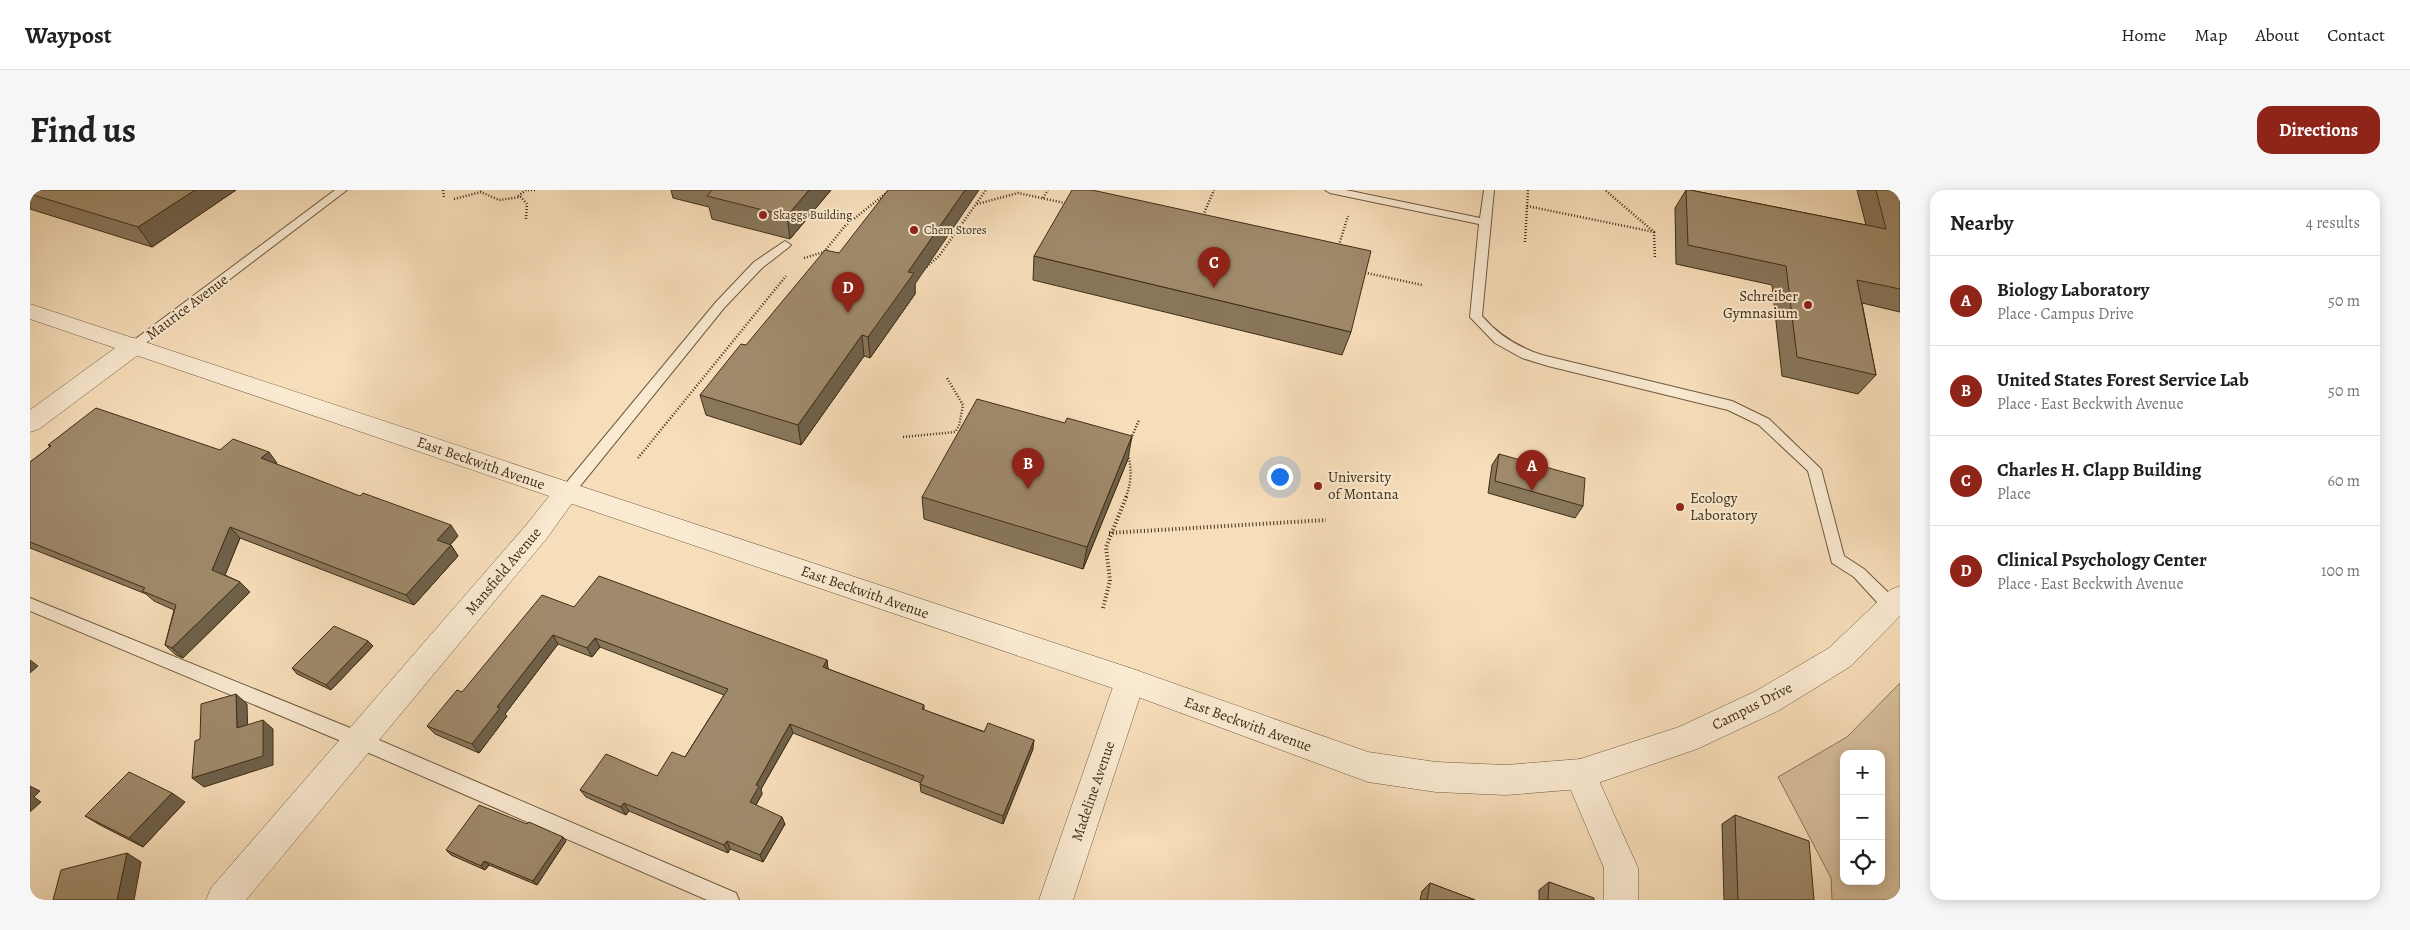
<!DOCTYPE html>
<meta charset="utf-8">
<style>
:root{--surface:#fff;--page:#f6f6f6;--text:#202124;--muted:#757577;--line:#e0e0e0;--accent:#8f2418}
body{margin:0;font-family:Alegreya,serif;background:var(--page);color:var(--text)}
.controls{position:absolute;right:15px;bottom:15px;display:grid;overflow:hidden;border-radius:10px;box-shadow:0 2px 12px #0003}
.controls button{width:45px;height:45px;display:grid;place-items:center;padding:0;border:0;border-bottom:1px solid var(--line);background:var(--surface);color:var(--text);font:25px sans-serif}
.you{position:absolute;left:1249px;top:286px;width:18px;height:18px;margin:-12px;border:4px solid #fff;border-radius:50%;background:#1a73e8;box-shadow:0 0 0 8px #1a73e833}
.badge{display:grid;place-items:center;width:32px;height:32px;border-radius:50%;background:var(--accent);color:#fff;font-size:16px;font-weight:700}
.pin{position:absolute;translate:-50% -41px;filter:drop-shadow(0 1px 2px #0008)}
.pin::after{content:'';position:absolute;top:26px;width:18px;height:15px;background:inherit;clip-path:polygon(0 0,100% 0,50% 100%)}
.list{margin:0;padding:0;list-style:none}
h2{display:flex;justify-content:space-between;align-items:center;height:65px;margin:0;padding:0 20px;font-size:21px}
h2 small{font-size:16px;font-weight:400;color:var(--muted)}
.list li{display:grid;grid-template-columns:32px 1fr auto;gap:15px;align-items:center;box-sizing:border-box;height:90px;padding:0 20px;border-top:1px solid var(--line)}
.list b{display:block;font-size:19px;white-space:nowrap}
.list p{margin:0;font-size:16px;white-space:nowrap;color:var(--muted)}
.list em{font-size:16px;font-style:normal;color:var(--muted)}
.icon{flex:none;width:28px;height:28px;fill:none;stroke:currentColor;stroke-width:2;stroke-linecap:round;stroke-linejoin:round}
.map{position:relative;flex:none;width:1870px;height:710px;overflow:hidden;border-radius:15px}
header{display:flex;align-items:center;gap:30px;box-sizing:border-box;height:70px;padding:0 25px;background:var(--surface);border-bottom:1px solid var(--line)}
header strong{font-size:24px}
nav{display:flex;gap:28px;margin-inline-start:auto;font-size:18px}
.intro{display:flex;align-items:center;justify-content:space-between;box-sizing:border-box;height:120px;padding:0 30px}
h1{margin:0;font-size:35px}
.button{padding:12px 22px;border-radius:15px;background:var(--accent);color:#fff;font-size:18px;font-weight:700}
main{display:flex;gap:30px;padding:0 30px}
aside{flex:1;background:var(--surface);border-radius:15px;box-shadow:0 2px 12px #0003}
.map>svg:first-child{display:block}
.green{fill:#d8c09e;stroke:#8c775a;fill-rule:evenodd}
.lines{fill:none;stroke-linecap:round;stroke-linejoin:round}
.service-casing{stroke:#6e5a3e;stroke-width:2}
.minor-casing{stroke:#6e5a3e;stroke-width:1}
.tertiary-casing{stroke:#6e5a3e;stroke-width:1}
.path-far1{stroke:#402e15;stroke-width:2.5;stroke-dasharray:1 2;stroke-linecap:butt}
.path{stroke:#402e15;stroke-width:4;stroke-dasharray:1 2.5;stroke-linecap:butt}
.service{fill:#faead2;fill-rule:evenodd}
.minor{fill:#faead2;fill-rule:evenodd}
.tertiary{fill:#faead2;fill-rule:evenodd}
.wall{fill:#89775c;stroke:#402e15}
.shaded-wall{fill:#6f614b;stroke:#402e15}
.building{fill:#9f8a6b;stroke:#402e15}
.poi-dot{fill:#8f2418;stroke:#faead2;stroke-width:2}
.labels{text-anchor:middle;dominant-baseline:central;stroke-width:4;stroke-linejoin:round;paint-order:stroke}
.far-poi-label{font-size:12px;fill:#402e15;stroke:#faead2;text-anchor:start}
.poi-label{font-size:15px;fill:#402e15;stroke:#faead2;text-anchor:start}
.street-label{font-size:15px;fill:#402e15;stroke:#faead2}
</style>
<header>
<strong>Waypost</strong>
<nav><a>Home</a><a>Map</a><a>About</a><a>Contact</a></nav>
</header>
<div class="intro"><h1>Find us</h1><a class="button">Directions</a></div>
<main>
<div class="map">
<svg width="1870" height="710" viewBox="0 0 1870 710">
<rect width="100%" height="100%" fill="#f7deba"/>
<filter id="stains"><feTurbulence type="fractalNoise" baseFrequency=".004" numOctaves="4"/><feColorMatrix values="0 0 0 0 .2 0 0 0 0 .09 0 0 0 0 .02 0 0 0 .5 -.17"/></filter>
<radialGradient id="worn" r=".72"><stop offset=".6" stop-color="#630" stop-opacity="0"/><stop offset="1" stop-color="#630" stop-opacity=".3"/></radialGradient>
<path class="green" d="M 1870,493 L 1870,710 L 1802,710 L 1801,688 L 1748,587 L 1817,547 ZM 1814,564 L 1851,564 L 1851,691 L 1814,691 Z"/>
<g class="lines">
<defs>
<g id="service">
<polygon points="305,0 317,0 108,159 100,159 98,156 100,153"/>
<path d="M 1295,0 L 1316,0 L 1450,28 L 1454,0 L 1464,0 L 1452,126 C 1469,146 1488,157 1512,165 L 1702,211 L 1739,229 L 1791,279 L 1814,366 L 1834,379 L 1868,412 L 1870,417 L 1868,422 L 1862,423 L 1856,422 L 1824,387 L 1802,373 L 1778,281 L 1729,235 L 1698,220 L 1518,176 L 1492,168 L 1465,153 L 1440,127 L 1449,34 L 1300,3 Z"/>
<polygon points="755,51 761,55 759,57 732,78 694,118 542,306 532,306 530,302 532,298 686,112 724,72"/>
<polygon points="0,408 335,544 706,703 709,710 677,710 323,556 0,421"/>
</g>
<g id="minor">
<polygon points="104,148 112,150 116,156 112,162 9,239 0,242 0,220 96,150"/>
<polygon points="537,292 546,295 550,302 517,348 216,710 176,710 181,698 497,334 528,295"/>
<polygon points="1100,478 1111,482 1115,491 1043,710 1009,710 1085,491 1089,482"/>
<polygon points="1550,569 1561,573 1608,678 1608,710 1574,710 1574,678 1534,584 1539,573"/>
</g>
<polygon id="tertiary" points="0,114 1100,478 1338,562 1406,572 1476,575 1550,569 1649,537 1726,501 1799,458 1860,400 1870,396 1870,426 1821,476 1748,521 1667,559 1550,599 1476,605 1406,602 1338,592 1097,503 0,129"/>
</defs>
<use href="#service" class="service-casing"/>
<use href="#minor" class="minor-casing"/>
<use href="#tertiary" class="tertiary-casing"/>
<g class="path-far1">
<polyline points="413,0 414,7"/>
<polyline points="488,6 496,0 506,0"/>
<polyline points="1013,8 1018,0"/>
<polyline points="424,9 451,2 469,10 491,7 497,14 496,29"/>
<polyline points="947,14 988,3 1039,14"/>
<polyline points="1497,16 1624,42 1575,0"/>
<polyline points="1172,28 1184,0"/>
<polyline points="1624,42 1625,68"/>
<polyline points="1495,52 1498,0"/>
<polyline points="1308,58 1318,26"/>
<polyline points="774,68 794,62 815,36 860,0"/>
<polyline points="892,81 909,66 956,0"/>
<polyline points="1332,82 1392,95"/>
<polyline points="873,247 925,242 929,236 933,215 917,188"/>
<polyline points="1100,251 1109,230"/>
<polyline points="608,268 756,86"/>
<path d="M 1096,307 C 1102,290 1102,278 1097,261"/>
</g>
<g class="path">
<polyline points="1079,343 1296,330"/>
<polyline points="1073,418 1080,391 1076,357 1097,305"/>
</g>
<use href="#service" class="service"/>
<use href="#minor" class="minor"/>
<use href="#tertiary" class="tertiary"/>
</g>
<g class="wall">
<polygon points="0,0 206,0 122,57 0,19"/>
<polygon points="641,0 801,0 760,49 682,29 679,17 643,8"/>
<polygon points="1656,0 1660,0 1836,35 1827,0 1870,0 1870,122 1832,113 1846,185 1828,204 1752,186 1742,95 1646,74 1645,18"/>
<polygon points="1004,66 1321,142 1312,165 1003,90"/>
<polygon points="885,94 885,104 840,168 834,166 771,255 676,225 670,205 716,155"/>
<polygon points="18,255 190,260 247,273 246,274 428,346 420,355 421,355 428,366 384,415 210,348 195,385 210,392 220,402 153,468 146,465 135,455 144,420 124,411 116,404 0,358 0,272 20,257"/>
<polygon points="1469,264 1553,316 1545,328 1458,303 1462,275"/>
<polygon points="1098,269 1053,379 894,329 892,307"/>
<polygon points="544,417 797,470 798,479 894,515 894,520 1003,559 973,634 891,602 890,594 891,593 763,543 731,599 732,604 726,615 755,634 733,672 700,659 698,663 599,621 596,625 556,607 550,600 627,586 655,567 694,505 570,457 562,467 528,454 475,524 477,526 449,563 405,544 397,536 432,502"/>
<polygon points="338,451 343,456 301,500 267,484 262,478"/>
<polygon points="155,612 113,657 70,635 55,626"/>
<polygon points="1705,625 1784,710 1694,710 1692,634"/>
<polygon points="497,634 533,647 536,651 507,695 459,675 455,680 421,665 416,660"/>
<polygon points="1519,692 1564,710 1509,710 1509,700"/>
<polygon points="1400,693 1445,710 1390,710 1392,701"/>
</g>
<g class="shaded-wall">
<polygon points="165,0 206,0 122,57 108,37"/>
<polygon points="779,0 801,0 760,49 757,26"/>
<polygon points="935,0 949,0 885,94 885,104 840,168 838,147 878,82"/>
<polygon points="832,145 834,166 771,255 768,235"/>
<polygon points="1102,246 1098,269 1053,379 1057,357"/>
<polygon points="239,262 247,273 240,279 231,268"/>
<polygon points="421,335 428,346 414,361 407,350"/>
<polygon points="200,337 210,348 193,390 182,380"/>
<polygon points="421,355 428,366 384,415 376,405"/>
<polygon points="210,392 220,402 153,468 142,458"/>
<polygon points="523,445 528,454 475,524 477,526 449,563 442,554 467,517"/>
<polygon points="565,448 570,457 562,467 557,458"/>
<polygon points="338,451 343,456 301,500 296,495"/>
<polygon points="0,470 8,476 0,483"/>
<polygon points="797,470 798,479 793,477"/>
<polygon points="206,504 217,514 218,547 207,538"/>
<polygon points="233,530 243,539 243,575 174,597 162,588"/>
<polygon points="760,534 763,543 731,599 732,604 723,620 720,612 726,595"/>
<polygon points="1004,550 1003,559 973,634 973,626"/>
<polygon points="0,596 10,601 4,607 11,612 0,622"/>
<polygon points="142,603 155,612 113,657 99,648"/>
<polygon points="594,613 599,621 596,625 591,617"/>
<polygon points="752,627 755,634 733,672 730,665"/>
<polygon points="533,647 536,651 507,695 503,691"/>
<polygon points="697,651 700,659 698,663 694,655"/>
<polygon points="97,663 111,672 104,710 87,710"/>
<polygon points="454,671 459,675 455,680 451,676"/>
</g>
<g class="building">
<polygon points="0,0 165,0 108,37 0,4"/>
<polygon points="682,0 779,0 757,26 677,6"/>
<polygon points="858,0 935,0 878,82 884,83 838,147 832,145 768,235 670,205 711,154 716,155 795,60 809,63"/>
<polygon points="1042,0 1062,0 1341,61 1321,142 1004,66"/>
<polygon points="1656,0 1660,0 1856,39 1846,0 1870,0 1870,99 1827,90 1846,185 1767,167 1756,76 1658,55"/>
<polygon points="947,209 1035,233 1037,228 1102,246 1057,357 892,307"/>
<polygon points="66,218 190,260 203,249 239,262 231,268 330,306 333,303 421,335 407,350 421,355 376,405 200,337 182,380 210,392 142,458 135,455 146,415 112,401 115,398 0,352 0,272 21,256 18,255"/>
<polygon points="1469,264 1555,288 1553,316 1465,291"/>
<polygon points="569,386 797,470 793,477 894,515 892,519 954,542 958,533 1004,550 973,626 890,594 894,586 760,534 726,595 729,596 720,612 752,627 730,665 697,651 694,655 594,613 591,617 550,600 576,564 627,586 642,562 655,567 698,499 565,448 557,458 523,445 467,517 470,518 442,554 397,536 427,500 432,502 512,405 544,417"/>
<polygon points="304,436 338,451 296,495 262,478"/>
<polygon points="206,504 207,538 233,530 233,566 162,588 165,551 170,549 171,514"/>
<polygon points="99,582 142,603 99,648 55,626"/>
<polygon points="449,615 497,634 499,632 533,647 503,691 454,671 451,676 416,660"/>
<polygon points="1705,625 1779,651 1784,710 1708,710"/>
<polygon points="97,663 87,710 23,710 31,680"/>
<polygon points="1519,692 1564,708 1564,710 1518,710"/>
<polygon points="1400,693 1445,710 1397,710"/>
</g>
<g class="poi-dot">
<circle cx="733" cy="25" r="5"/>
<circle cx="884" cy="40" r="5"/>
<circle cx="1778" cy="115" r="5"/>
<circle cx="1288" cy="296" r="5"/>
<circle cx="1650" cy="317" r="5"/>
</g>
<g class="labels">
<g class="far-poi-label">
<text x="743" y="25">Skaggs Building</text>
<text x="894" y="40">Chem Stores</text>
</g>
<g class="poi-label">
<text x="1768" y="106" text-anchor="end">Schreiber<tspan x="1768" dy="17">Gymnasium</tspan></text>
<text x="1298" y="287">University<tspan x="1298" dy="17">of Montana</tspan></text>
<text x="1660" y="308">Ecology<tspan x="1660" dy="17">Laboratory</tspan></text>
</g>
<g class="street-label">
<text transform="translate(157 117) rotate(-37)">Maurice Avenue</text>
<text transform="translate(451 273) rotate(19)">East Beckwith Avenue</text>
<text transform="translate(473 381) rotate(-50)">Mansfield Avenue</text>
<text transform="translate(835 402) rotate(19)">East Beckwith Avenue</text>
<text transform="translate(1722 516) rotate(-27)">Campus Drive</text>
<text transform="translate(1218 534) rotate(20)">East Beckwith Avenue</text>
<text transform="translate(1063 601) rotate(-71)">Madeline Avenue</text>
</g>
</g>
<rect width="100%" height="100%" filter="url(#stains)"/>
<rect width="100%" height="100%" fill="url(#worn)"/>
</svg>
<div class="controls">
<button>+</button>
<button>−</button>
<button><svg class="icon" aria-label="locate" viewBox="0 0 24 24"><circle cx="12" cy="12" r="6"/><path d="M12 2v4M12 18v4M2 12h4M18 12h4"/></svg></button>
</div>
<div class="you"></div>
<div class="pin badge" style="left:1502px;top:301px">A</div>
<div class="pin badge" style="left:998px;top:299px">B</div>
<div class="pin badge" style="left:1184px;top:98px">C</div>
<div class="pin badge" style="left:818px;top:123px">D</div>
</div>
<aside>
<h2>Nearby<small>4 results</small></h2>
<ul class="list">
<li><span class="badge">A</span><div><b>Biology Laboratory</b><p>Place · Campus Drive</p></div><em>50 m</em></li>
<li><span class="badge">B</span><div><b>United States Forest Service Lab</b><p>Place · East Beckwith Avenue</p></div><em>50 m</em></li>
<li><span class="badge">C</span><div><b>Charles H. Clapp Building</b><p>Place</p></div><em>60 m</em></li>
<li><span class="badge">D</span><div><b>Clinical Psychology Center</b><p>Place · East Beckwith Avenue</p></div><em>100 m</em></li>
</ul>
</aside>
</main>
